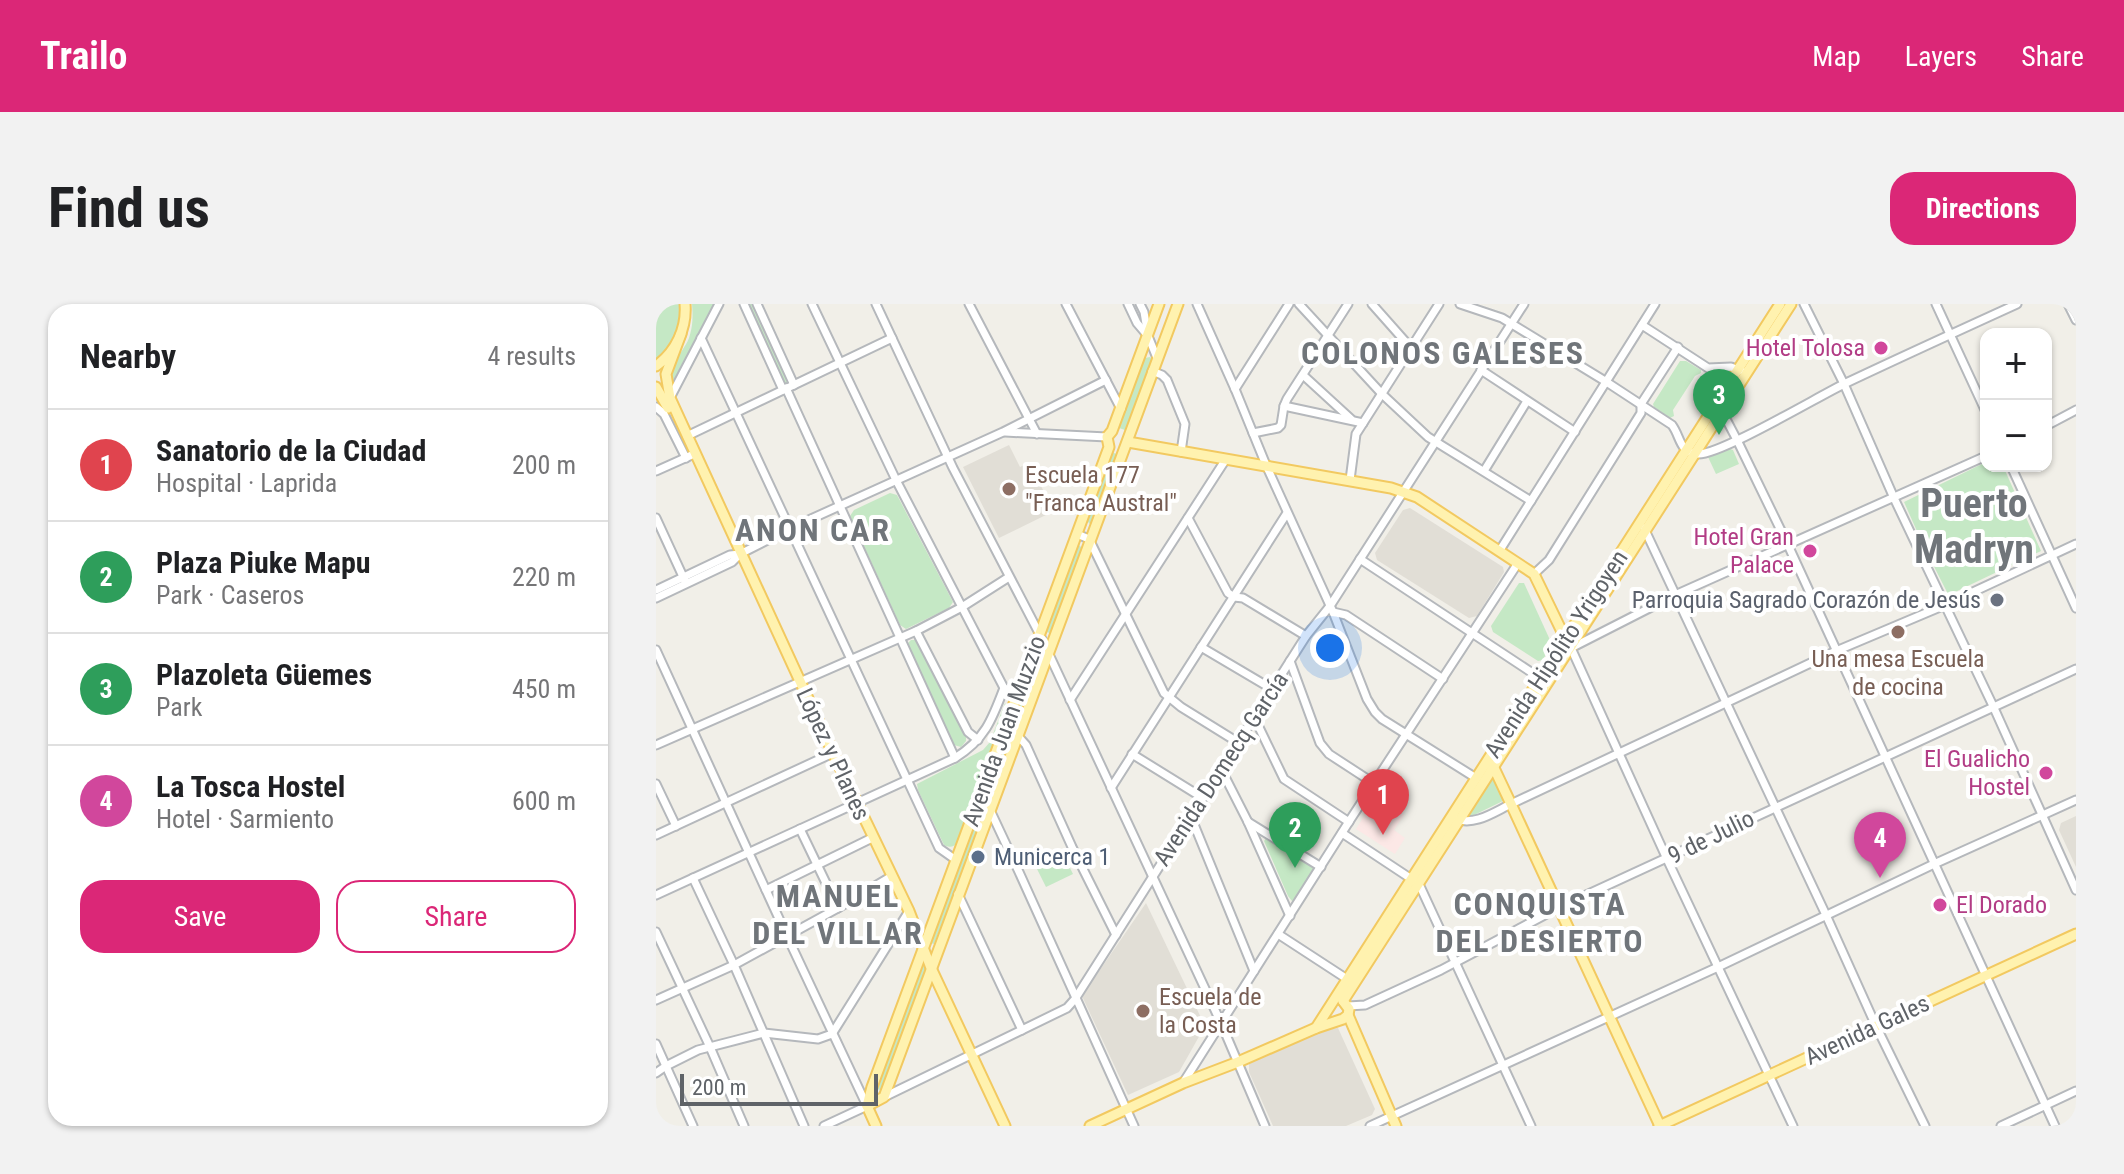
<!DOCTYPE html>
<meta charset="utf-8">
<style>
:root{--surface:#fff;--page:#f2f2f2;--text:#202124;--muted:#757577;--line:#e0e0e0;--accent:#db2777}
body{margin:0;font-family:"Roboto Condensed",sans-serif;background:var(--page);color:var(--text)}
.controls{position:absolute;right:24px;top:24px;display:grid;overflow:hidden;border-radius:16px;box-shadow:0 2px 6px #0004}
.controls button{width:72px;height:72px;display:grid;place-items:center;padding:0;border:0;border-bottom:2px solid var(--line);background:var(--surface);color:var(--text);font:40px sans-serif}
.scale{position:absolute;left:24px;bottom:20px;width:198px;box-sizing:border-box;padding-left:8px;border:4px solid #5f6368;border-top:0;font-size:22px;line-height:28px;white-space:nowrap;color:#5f6368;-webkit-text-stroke:6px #fff;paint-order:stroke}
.you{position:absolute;left:674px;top:344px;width:28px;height:28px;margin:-20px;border:6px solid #fff;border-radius:50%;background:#1a73e8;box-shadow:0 0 0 12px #1a73e833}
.badge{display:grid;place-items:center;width:52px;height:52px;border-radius:50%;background:var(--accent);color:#fff;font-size:26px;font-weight:700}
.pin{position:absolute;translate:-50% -66px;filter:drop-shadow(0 2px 4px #0008)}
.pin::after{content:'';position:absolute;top:42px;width:28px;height:24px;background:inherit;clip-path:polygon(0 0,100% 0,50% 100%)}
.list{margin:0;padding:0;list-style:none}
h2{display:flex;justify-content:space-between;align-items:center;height:104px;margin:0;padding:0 32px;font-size:34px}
h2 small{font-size:26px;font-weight:400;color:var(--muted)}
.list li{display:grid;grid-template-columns:52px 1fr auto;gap:24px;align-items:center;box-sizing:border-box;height:112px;padding:0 32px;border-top:2px solid var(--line)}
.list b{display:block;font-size:30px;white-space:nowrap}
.list p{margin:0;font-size:26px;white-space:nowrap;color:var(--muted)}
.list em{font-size:26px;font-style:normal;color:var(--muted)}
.actions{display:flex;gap:16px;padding:24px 32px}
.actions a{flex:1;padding:18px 0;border:2px solid var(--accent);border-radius:24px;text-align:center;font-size:28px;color:var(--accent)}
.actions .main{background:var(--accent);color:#fff}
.map{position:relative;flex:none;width:1420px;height:822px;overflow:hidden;border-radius:24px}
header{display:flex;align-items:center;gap:48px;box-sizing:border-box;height:112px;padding:0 40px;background:var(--accent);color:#fff}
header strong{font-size:38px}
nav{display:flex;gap:44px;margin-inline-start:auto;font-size:28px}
.intro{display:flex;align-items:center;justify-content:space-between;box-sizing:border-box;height:192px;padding:0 48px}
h1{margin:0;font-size:56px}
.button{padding:20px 36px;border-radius:24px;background:var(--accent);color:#fff;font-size:28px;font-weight:700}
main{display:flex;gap:48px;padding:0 48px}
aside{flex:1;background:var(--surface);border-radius:24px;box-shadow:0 2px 6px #0004}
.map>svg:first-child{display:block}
.education{fill:#e1ded6}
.medical{fill:#fce8e6}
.green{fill:#c5e8c5}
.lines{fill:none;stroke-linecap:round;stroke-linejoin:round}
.minor-casing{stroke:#b5b8bc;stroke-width:11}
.major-casing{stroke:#f2c960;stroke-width:13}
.minor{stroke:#fff;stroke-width:7}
.major{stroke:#fff2af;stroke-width:9}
.hotel-dot{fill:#d1479c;stroke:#fff;stroke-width:3}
.education-dot{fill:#8d6e63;stroke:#fff;stroke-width:3}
.worship-dot{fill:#6b7280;stroke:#fff;stroke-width:3}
.service-dot{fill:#5c6f8a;stroke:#fff;stroke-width:3}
.labels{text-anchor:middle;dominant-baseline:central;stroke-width:8;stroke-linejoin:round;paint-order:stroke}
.hotel-label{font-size:24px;fill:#b23c85;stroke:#fff;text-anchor:end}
.education-label{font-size:24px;fill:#785e54;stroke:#fff;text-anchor:start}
.worship-label{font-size:24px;fill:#5b616d;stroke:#fff;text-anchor:end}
.street-label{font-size:24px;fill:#5f6368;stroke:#fff}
.service-label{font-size:24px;fill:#4e5e75;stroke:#fff;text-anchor:start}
.district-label{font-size:32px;font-weight:bold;letter-spacing:2px;fill:#70757a;stroke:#fff}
.town-label{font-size:40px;font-weight:bold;fill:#70757a;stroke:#fff}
</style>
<header>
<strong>Trailo</strong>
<nav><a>Map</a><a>Layers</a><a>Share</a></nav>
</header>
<div class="intro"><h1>Find us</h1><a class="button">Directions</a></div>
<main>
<aside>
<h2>Nearby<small>4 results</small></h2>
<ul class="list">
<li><span class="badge" style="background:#e0444e">1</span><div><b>Sanatorio de la Ciudad</b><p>Hospital · Laprida</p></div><em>200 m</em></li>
<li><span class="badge" style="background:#2e9e5b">2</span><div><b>Plaza Piuke Mapu</b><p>Park · Caseros</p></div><em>220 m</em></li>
<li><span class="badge" style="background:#2e9e5b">3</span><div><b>Plazoleta Güemes</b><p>Park</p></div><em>450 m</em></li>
<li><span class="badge" style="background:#d1479c">4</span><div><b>La Tosca Hostel</b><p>Hotel · Sarmiento</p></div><em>600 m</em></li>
</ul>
<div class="actions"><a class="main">Save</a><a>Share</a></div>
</aside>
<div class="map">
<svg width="1420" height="822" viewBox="0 0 1420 822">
<rect width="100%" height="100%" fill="#f1efe8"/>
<g class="education">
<polygon points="353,141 364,163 373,159 398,207 343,234 307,163"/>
<polygon points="754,204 847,263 848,268 821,312 813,314 721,256 719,249 747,206"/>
<polygon points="1420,512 1420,563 1403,526 1405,519"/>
<polygon points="490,599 549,722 523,768 472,791 426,692"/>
<polygon points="682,724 719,805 716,811 690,822 617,822 593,768 593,758 665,726"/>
</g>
<polygon class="medical" points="717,498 735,509 738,504 748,511 738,526 749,534 739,550 700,525"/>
<g class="green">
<path d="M 0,0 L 24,0 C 26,22 17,45 0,59 Z"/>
<path d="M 36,0 L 58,0 L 14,83 C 9,63 26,51 33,34 C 37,22 37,12 36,0 Z"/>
<polygon points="91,0 97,0 133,79 128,81"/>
<polygon points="494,53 496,56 469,126 463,124 489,54"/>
<polygon points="1024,57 1030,57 1045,66 1045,69 1039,72 1017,106 1018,112 1014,114 998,103 997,100"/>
<polygon points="1072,144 1077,146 1083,160 1060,170 1052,153"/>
<polygon points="454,148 461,150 436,220 434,220 430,216"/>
<polygon points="1330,158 1330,162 1347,162 1385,247 1295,290 1292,290 1268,243 1248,198"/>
<polygon points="234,189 241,191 297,298 293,304 250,325 244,321 194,212 198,206"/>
<polygon points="423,241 427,245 394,329 390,328 390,324 420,242"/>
<polygon points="863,279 868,279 894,336 894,342 887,356 882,357 837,328 835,322"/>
<polygon points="255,336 260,336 310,432 310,437 305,443 298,441 253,343 252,339"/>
<polygon points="381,355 385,358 338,485 336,486 332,484 331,481 379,356"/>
<path d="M 349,399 L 352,404 L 303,538 C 298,543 293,544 288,541 L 262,486 L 261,480 L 327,446 L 334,438 Z"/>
<polygon points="836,476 838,476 847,497 814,513 814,509"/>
<polygon points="323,510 327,514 278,640 274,639 320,511"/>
<polygon points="613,533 657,562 659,566 642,596 636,597 632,592 608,537 610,534"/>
<polygon points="408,552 417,570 390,583 381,565"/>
<polygon points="267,661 271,665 226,785 224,786 221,785 220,781 265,662"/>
</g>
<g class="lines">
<defs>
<g id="minor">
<polyline points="88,0 127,86"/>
<polyline points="101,0 138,81"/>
<polyline points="156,0 240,176 348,384 362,389"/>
<polyline points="220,0 297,164 384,331 565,719 609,822"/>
<polyline points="313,0 381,130"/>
<polyline points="410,0 465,105"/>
<polyline points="472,0 481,19 492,32"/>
<polyline points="484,0 488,8 492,32 501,54"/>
<polyline points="541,0 579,85 610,161 677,308 711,395 719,408 726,415 820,474"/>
<polyline points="643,0 726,90 772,133 875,197"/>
<polyline points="716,0 755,44"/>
<path d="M 804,0 L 846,14 L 949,77 L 1016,121 C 1025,133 1023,149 1042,150 C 1064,151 1163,92 1190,79 C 1247,52 1304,26 1361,0"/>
<polyline points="1148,0 1188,80 1238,194 1338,404 1420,586"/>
<polyline points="1280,0 1330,108"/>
<polyline points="1412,0 1420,16"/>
<polyline points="986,21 1052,64 1075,63 1086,67"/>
<polyline points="45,34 283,544 300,556"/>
<polyline points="825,66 919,128"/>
<polyline points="496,67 506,71 511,76 529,120 525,148"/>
<polyline points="647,71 695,115"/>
<polyline points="130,84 299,454"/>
<polyline points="579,85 633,0"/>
<polyline points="14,94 63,0"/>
<polyline points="628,102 707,119"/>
<polyline points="0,103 8,110 30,154"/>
<polyline points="1063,108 1069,113 1081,136 1132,241 1399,822"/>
<polyline points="1390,122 1420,106"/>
<polyline points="349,128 451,133"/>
<polyline points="597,129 622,124 625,121 628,102 631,95 692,0"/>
<polyline points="31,132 236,34"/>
<polyline points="1355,162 1420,304"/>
<polyline points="0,167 38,150"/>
<polyline points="828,167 871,97"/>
<polyline points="694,176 700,130 783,0"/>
<polyline points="0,214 29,277"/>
<polyline points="532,214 572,289 578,293 587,294 650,332"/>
<polyline points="988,224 1170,611 1220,722 1269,822"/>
<polyline points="421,230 433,235 508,389 525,403 583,439"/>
<polyline points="844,246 999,0"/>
<polyline points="704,255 887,376"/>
<polyline points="878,270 893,256 985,109 985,100 1022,43"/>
<polyline points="0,286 74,251 84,250 135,224 347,128 450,76"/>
<polyline points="0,294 76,258 84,250"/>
<polyline points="677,308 690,311 787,375"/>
<polyline points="260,327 312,428 322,436"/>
<polyline points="545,343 616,385"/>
<polyline points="0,346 131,632 211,802 168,822"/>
<polyline points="634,357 664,439 673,450 719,480"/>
<polyline points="414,396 570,155"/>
<polyline points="599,415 628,475 693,518"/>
<polyline points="361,431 370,441 416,543 460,631"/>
<polyline points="0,441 260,327 306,303 353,273"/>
<polyline points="476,450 547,494"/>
<polyline points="565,465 592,518 634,612"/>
<polyline points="0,480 20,522"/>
<polyline points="455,484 631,209"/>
<polyline points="324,491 334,506 363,568 478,822"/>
<polyline points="535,513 598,667"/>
<path d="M 800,515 C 819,522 838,508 855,500 L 1180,347 L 1289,301 L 1420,240"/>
<polyline points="592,518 665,563"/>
<polyline points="144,525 182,604"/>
<polyline points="686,529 763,580 875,822"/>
<polyline points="0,531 177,449"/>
<polyline points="37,574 78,661 148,822"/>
<polyline points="110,586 216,534"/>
<polyline points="302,590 366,726"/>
<path d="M 0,591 L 299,454 C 329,435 336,416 348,384"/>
<polyline points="0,628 54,743 88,822"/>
<polyline points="622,630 691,675"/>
<polyline points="0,696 78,661 182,604 236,572"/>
<polyline points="692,702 709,701 785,666 902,604 1420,365"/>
<polyline points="0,740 37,822"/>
<polyline points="0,769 10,762 42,746 108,729 162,735 176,730 253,607"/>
<polyline points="527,779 694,516 862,259"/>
<polyline points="228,793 411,704 419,695 650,332 674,302 868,0"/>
<polyline points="714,822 1062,663 1278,560 1420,496"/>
<polyline points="1137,822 1011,555 915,344 1019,291 1330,152"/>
<polyline points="1345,822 1420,787"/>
</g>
<g id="major">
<polyline points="25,30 10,70 14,94 177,449 253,607 275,664 349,822"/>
<path d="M 0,62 C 20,48 31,24 29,0"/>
<polyline points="0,83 12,104"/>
<polyline points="472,138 735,184 761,193 878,270 910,336"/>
<polyline points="834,461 838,464 855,500 1004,822"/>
<polyline points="687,697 1135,0"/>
<polyline points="692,711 740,822"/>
<polyline points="660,724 1124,0"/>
<polyline points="211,802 228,793 522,0"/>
<polyline points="211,802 216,783 453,143 451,133 456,127 503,0"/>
<polyline points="211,802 220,822"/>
<polyline points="434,822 527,779 582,758 660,724 687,715 692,711 693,705 687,697"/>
<polyline points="1003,822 1420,630"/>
</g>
</defs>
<use href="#minor" class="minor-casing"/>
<use href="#major" class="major-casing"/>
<use href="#minor" class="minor"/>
<use href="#major" class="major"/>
</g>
<g class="hotel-dot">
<circle cx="1225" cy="44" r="8"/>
<circle cx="1154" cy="247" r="8"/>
<circle cx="1390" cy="469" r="8"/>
<circle cx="1284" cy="601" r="8"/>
</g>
<g class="education-dot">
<circle cx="353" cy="185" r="8"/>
<circle cx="1242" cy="328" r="8"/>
<circle cx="487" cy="707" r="8"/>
</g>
<circle class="worship-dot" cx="1341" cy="296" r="8"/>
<circle class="service-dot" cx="322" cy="553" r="8"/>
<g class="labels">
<g class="hotel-label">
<text x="1209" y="44">Hotel Tolosa</text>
<text x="1138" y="233">Hotel Gran<tspan x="1138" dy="28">Palace</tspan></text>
<text x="1374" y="455">El Gualicho<tspan x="1374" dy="28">Hostel</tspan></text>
<text x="1300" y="601" text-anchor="start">El Dorado</text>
</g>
<g class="education-label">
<text x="369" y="171">Escuela 177<tspan x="369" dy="28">"Franca Austral"</tspan></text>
<text x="1242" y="355" text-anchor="middle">Una mesa Escuela<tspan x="1242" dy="28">de cocina</tspan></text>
<text x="503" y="693">Escuela de<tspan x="503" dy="28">la Costa</tspan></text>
</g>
<g class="worship-label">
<text x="1325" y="296">Parroquia Sagrado Corazón de Jesús</text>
</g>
<g class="street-label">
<text transform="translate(900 350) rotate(-57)">Avenida Hipólito Yrigoyen</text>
<text transform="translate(348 427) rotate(-70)">Avenida Juan Muzzio</text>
<text transform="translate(177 450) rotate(65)">López y Planes</text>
<text transform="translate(565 465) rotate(-57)">Avenida Domecq García</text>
<text transform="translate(1055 533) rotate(-26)">9 de Julio</text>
<text transform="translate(1211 726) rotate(-25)">Avenida Gales</text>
</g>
<g class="service-label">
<text x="338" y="553">Municerca 1</text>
</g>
<g class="district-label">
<text x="787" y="49">COLONOS GALESES</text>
<text x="157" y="226">ANON CAR</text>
<text x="182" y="592">MANUEL<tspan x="182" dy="37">DEL VILLAR</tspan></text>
<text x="884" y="600">CONQUISTA<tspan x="884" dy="37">DEL DESIERTO</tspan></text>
</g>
<g class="town-label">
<text x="1318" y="199">Puerto<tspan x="1318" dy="46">Madryn</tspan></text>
</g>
</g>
</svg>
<div class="controls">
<button>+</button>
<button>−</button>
</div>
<div class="scale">200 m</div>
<div class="you"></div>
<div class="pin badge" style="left:727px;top:531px;background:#e0444e">1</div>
<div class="pin badge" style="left:639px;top:564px;background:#2e9e5b">2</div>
<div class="pin badge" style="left:1063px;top:131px;background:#2e9e5b">3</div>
<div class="pin badge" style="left:1224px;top:574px;background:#d1479c">4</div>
</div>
</main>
